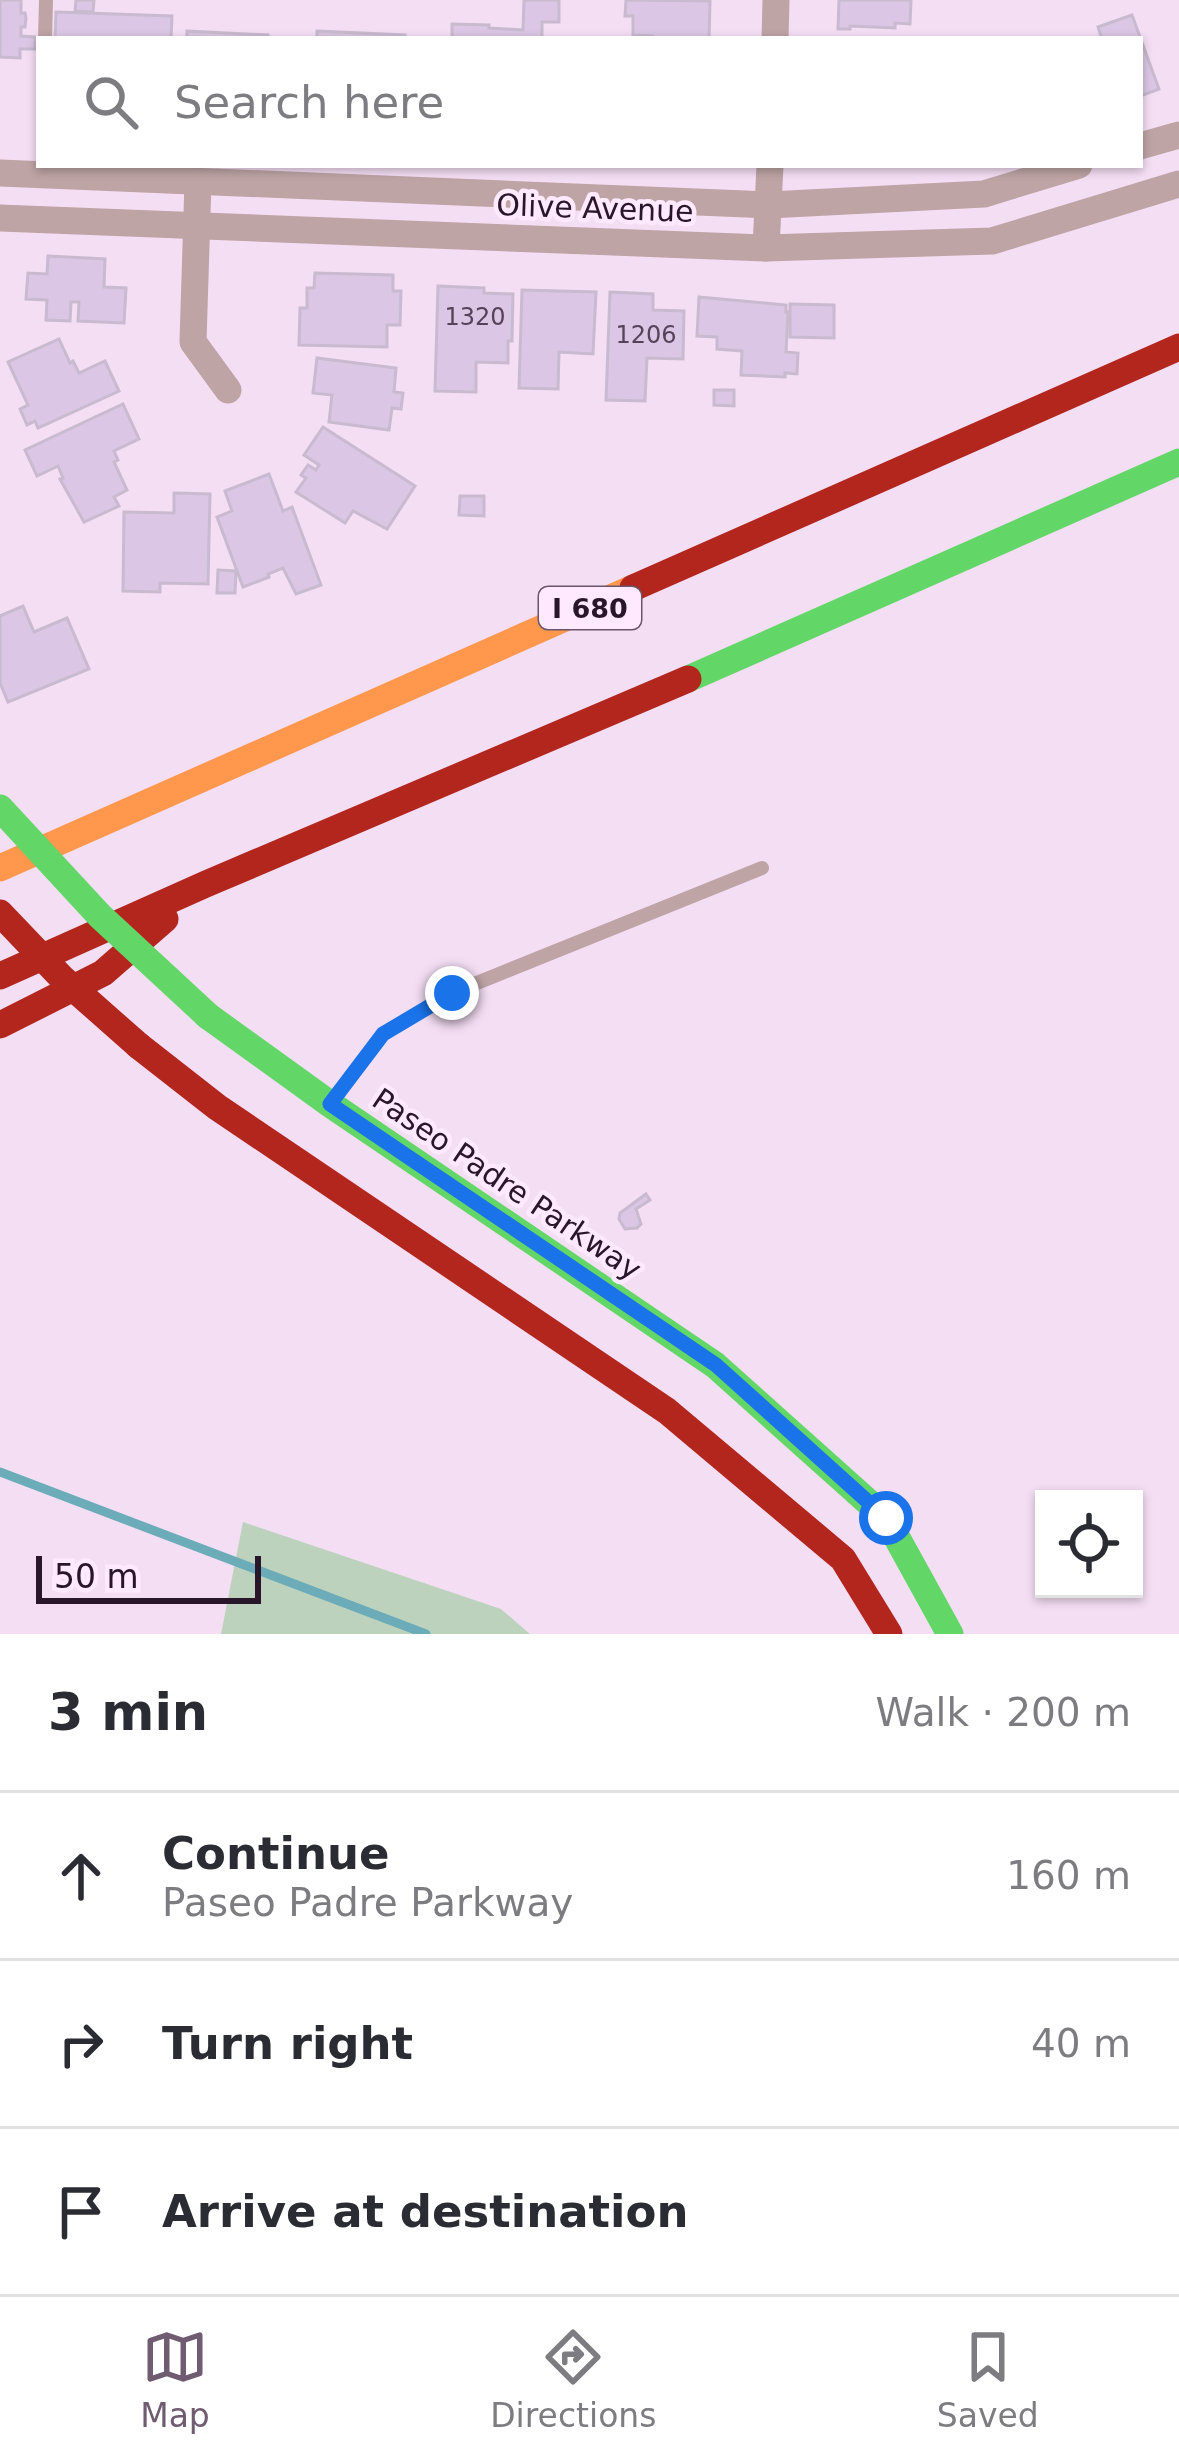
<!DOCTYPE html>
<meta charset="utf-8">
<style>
:root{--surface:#fff;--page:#f2f2f3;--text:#2b2b33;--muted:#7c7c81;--line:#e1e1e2;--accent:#705c71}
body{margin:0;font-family:"DejaVu Sans",sans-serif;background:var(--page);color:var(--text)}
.controls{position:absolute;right:36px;bottom:36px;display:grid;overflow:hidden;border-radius:0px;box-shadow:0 3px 9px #0004}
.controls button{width:108px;height:108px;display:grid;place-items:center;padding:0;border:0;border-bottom:3px solid var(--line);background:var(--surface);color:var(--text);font:60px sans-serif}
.scale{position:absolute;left:36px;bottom:30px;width:225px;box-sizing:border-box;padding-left:12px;border:6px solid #29162a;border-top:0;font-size:33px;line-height:42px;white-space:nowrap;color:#29162a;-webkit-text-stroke:9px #fee9fe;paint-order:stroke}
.stop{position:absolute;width:36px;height:36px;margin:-27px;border:9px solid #1a73e8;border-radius:50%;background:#fff}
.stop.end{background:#1a73e8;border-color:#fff;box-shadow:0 3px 12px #0008}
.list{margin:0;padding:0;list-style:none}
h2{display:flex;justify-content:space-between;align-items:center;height:156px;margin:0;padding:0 48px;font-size:51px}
h2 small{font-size:39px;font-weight:400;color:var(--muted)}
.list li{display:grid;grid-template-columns:78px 1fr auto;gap:36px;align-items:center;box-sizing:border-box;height:168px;padding:0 48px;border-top:3px solid var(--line)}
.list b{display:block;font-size:45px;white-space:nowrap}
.list p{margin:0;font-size:39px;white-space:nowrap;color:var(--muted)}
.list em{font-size:39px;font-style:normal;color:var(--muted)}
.icon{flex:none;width:66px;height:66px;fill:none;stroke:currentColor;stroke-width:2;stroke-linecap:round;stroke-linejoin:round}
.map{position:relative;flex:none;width:1179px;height:1634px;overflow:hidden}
.search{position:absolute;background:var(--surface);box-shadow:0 3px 9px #0004;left:36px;right:36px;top:36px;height:132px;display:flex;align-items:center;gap:30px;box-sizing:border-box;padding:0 42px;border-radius:0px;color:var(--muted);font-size:45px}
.sheet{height:660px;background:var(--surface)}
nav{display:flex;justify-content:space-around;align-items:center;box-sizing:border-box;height:168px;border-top:3px solid var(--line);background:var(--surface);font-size:33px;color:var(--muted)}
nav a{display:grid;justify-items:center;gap:6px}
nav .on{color:var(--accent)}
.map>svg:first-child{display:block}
.green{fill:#bcd2bd}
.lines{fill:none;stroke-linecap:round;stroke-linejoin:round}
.stream{stroke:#6cacb9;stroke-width:9}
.building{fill:#dbc7e5;stroke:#c9bacf;stroke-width:3}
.lane{stroke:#bea4a5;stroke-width:14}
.street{stroke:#bea4a5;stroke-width:27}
.fast{stroke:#63d668;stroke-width:27}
.slow{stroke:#ff974d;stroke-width:27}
.jam{stroke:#b3261e;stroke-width:27}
.fast-bridge{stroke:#63d668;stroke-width:27}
.jam-bridge{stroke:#b3261e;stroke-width:27}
.route{stroke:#1a73e8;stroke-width:15}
.labels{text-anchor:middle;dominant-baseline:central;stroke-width:9;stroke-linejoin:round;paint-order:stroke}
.number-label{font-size:24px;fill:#564259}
.shield{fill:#fee9fe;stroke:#69556a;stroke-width:3}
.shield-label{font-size:27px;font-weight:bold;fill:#29162a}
.street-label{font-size:30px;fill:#29162a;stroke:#fee9fe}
</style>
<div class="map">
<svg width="1179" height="1634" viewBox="0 0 1179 1634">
<rect width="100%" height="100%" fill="#f4def4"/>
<polygon class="green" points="243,1522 501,1609 530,1634 221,1634"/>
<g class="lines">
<polyline class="stream" points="0,1472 426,1634"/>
</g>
<g class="building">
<polygon points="0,0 21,0 21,13 25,13 26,18 25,27 21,27 21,36 35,37 35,49 20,49 20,58 0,57"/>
<polygon points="76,0 94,0 93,12 75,11"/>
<polygon points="524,0 559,0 559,22 542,22 542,39 452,39 452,24 489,25 489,28 523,30"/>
<polygon points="626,0 710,1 709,39 653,39 653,36 633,35 633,16 625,16"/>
<polygon points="839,0 911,0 910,24 895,23 895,28 850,26 850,29 838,29"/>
<polygon points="56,12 172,16 171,39 55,39"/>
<polygon points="1132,15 1159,89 1140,96 1140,39 1102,39 1098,27"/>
<polygon points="187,31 268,35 268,39 187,39"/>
<polygon points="317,31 405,35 405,38 418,39 317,39"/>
<polygon points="48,256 105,259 104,287 126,288 124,323 78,321 79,302 71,302 70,321 46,320 47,300 26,299 28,273 47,274"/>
<polygon points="315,273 393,275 393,291 401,291 400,325 387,325 387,347 299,345 300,308 307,308 307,288 314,288"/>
<polygon points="438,286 484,288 484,293 513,294 512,341 508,341 508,363 476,362 476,392 435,391"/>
<polygon points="522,290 596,292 593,354 559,352 558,389 519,388"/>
<polygon points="610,292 653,294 653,310 684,311 683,359 647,358 645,401 606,400"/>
<polygon points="699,297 786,305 786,312 788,312 786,352 798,353 797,374 785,373 785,377 741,375 742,351 717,349 717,337 697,336"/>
<polygon points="790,304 834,305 834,338 790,337"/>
<polygon points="59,339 70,363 73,361 79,373 105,361 119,391 38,428 35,421 27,425 20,409 28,405 8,362"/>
<polygon points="317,358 396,368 394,392 403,393 401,409 392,408 389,430 329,422 332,395 313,393"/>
<polygon points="714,390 734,390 734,406 714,405"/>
<polygon points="123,404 139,439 114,451 118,460 114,462 127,490 114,497 119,506 84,522 60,479 63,478 58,466 37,476 25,450"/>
<polygon points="323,427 415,486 387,529 353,511 345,523 296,492 306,478 301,475 308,465 316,470 319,465 304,455"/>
<polygon points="269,474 283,511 292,507 321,585 296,594 283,568 268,574 269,577 243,587 217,517 232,511 225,491"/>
<polygon points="174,493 210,494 208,584 160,583 160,592 123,591 124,512 174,513"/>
<polygon points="460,496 484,496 484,516 459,515"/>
<polygon points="218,570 236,571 235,593 217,593"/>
<polygon points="23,606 34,632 67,618 89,669 8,702 0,683 0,616"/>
<polygon points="646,1194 650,1200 636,1209 641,1224 637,1228 625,1229 619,1219 620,1213"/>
</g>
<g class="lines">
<g class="lane">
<polyline points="45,39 46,0"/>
<polyline points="333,1100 383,1034 452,993 762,868"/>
</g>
<g class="street">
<polyline points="775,39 776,0"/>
<polyline points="1140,146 1179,135"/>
<polyline points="0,173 769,205 984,194 1079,165"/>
<polyline points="198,182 193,342 228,390"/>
<polyline points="0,218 766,248 992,241 1179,184"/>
<polyline points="766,248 770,165"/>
</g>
<g class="fast">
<polyline points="688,679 1179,462"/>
<polyline points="208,1016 330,1104 715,1365 886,1518 950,1634"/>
</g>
<polyline class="slow" points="0,868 633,588"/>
<g class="jam">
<polyline points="633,588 1179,347"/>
<polyline points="0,976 206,884 688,679"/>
<polyline points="0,1025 103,973 165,919"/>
<polyline points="139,1046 217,1107 667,1411 843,1559 889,1634"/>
</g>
<polyline class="fast-bridge" points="0,808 100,916 208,1016"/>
<polyline class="jam-bridge" points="0,913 63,979 139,1046"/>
</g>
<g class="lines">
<polyline class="route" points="452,993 383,1034 330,1104 716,1365 886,1518"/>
</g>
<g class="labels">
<g class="number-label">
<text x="475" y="317">1320</text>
<text x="646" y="335">1206</text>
</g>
<rect class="shield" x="539" y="587" width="102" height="42" rx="9"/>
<g class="shield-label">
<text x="590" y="608">I 680</text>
</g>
<g class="street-label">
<text transform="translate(595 208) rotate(2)">Olive Avenue</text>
<text transform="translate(507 1184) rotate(34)">Paseo Padre Parkway</text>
</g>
</g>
</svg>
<div class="controls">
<button><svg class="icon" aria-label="locate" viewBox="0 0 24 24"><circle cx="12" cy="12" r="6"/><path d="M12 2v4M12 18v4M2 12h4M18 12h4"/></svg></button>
</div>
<div class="scale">50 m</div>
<div class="stop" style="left:886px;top:1518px"></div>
<div class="stop end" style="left:452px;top:993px"></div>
<div class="search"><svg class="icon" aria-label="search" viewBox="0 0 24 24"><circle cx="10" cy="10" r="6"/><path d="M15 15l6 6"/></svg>Search here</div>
</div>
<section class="sheet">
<h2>3 min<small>Walk · 200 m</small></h2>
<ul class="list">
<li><svg class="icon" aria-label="ahead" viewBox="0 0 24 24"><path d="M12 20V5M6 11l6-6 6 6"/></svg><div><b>Continue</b><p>Paseo Padre Parkway</p></div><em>160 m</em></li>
<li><svg class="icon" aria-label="right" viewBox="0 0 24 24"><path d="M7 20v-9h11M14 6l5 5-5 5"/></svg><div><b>Turn right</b></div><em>40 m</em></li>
<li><svg class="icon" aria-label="arrive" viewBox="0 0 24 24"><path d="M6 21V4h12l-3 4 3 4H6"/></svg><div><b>Arrive at destination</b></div></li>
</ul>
</section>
<nav>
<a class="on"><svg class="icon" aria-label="map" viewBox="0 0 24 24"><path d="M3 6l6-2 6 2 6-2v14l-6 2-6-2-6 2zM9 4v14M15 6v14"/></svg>Map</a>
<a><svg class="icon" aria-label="directions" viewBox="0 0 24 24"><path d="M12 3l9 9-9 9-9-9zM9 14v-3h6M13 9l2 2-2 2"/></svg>Directions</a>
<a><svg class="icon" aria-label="saved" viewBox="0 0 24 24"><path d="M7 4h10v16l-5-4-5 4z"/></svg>Saved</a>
</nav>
